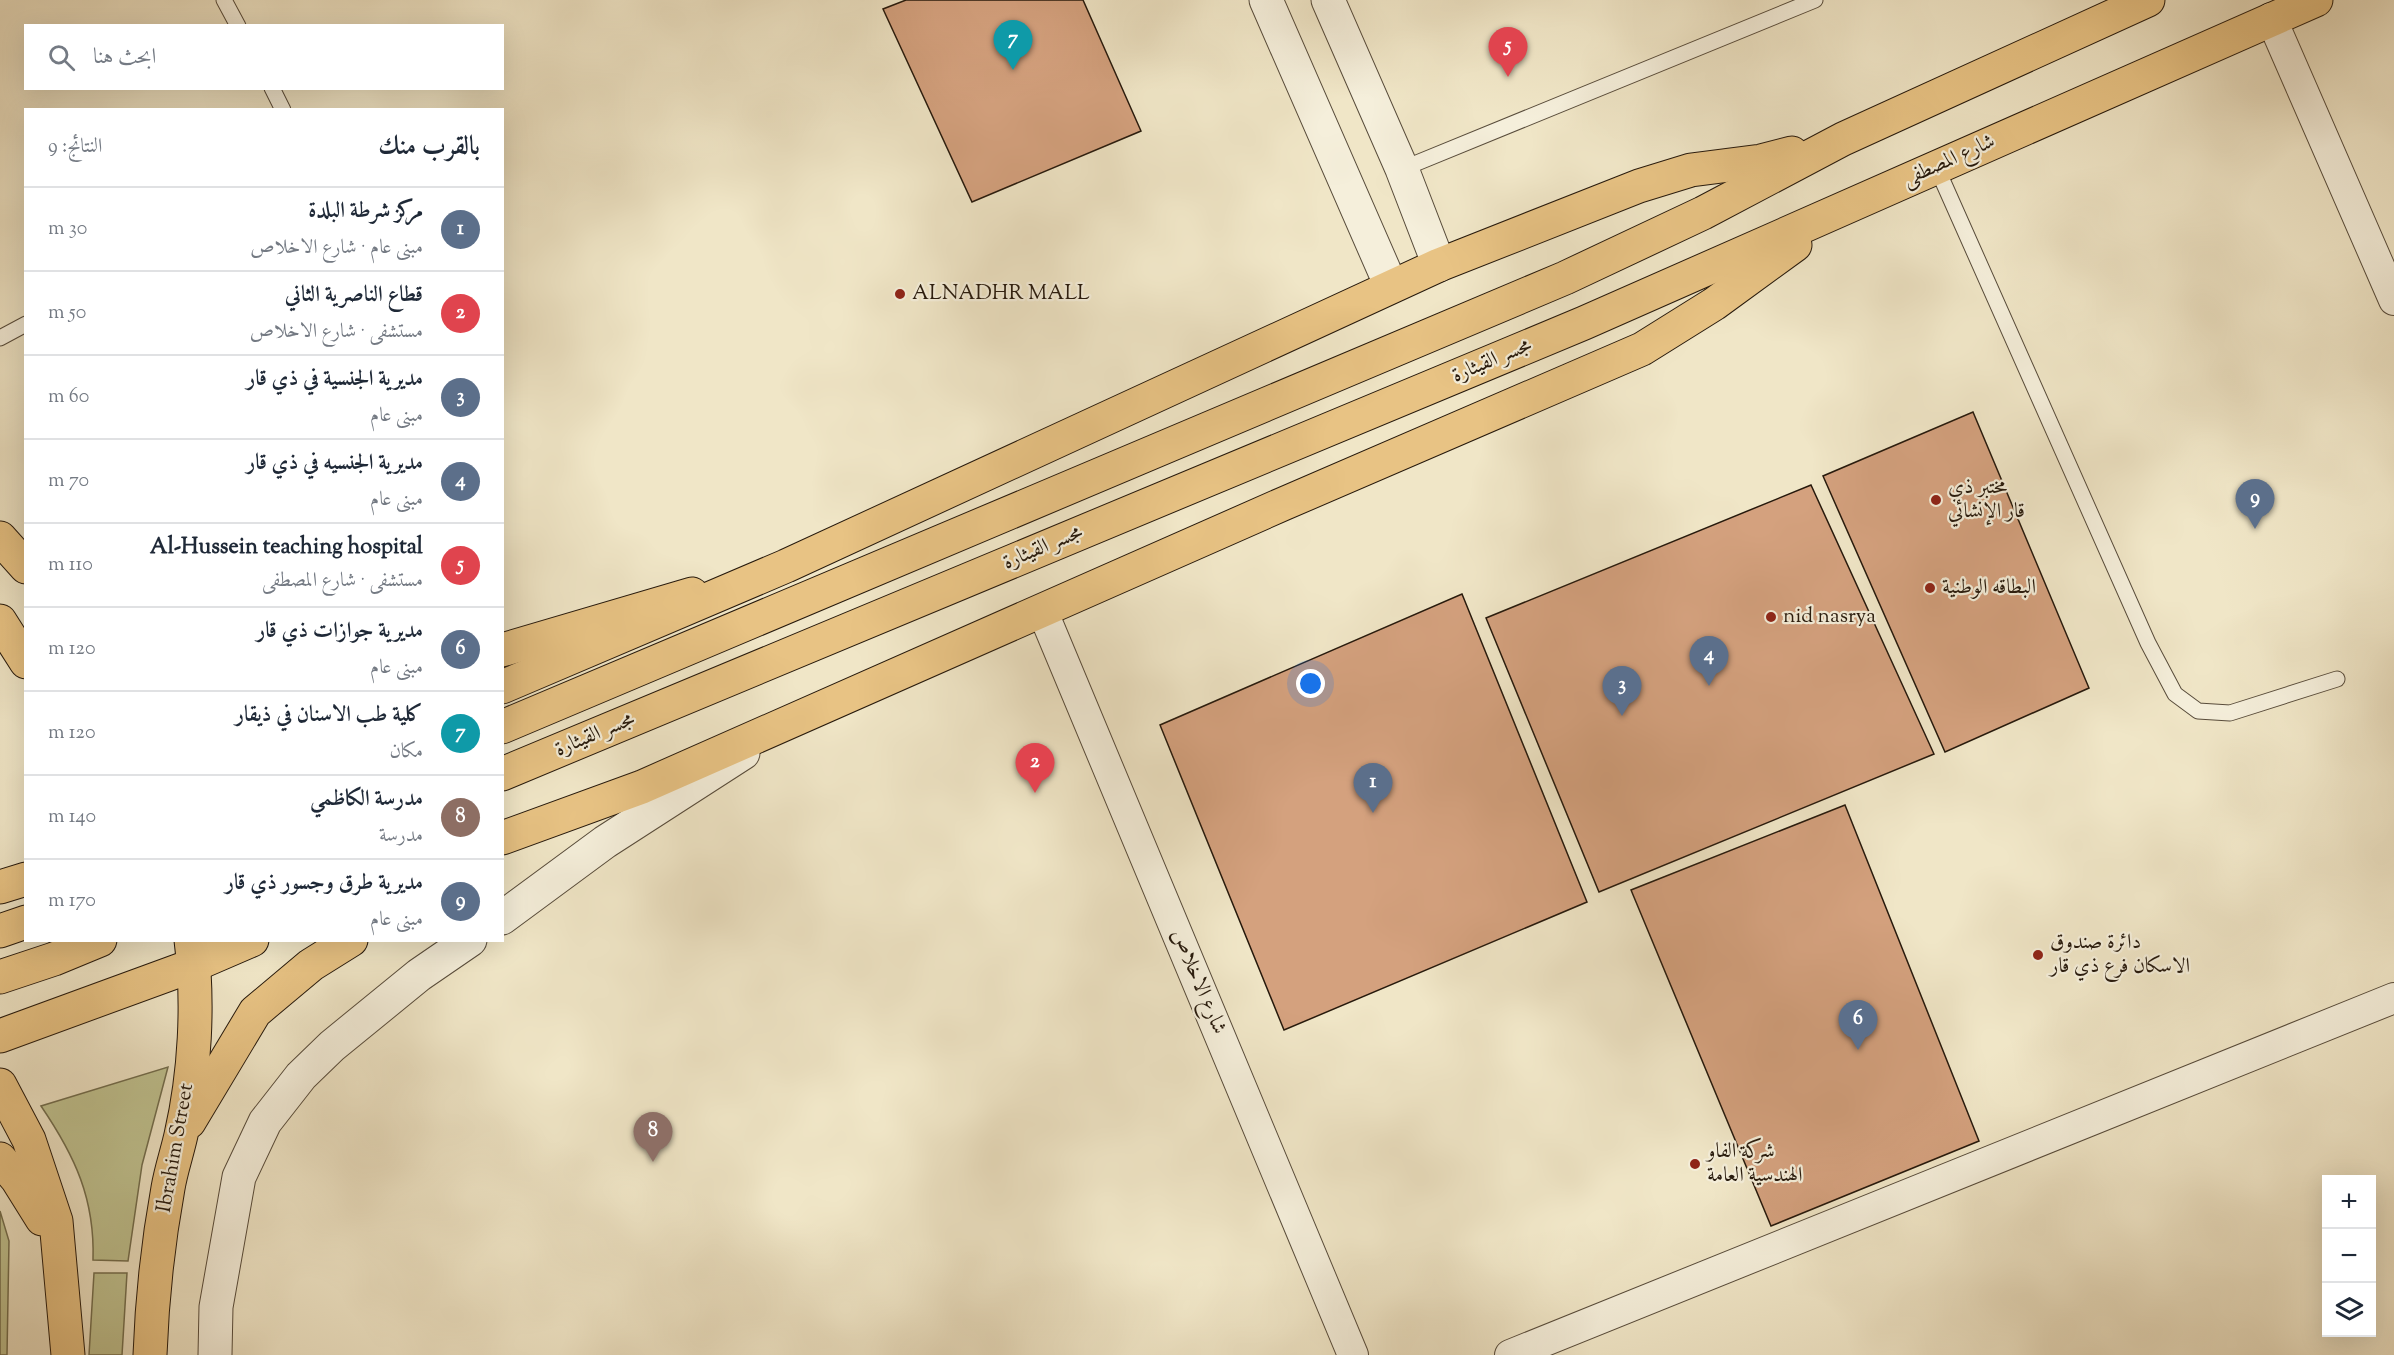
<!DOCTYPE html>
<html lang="ar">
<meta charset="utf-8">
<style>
:root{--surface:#fff;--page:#f6f6f7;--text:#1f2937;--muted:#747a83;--line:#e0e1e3;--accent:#8f2418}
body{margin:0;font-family:"Sorts Mill Goudy",Amiri,serif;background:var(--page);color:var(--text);direction:rtl}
.controls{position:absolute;right:18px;bottom:18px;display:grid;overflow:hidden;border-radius:0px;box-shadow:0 6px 24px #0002}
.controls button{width:54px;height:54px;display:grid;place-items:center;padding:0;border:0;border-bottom:2px solid var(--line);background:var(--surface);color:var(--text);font:30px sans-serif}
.you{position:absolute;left:1311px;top:684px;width:21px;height:21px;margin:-15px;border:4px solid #fff;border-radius:50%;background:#1a73e8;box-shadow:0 0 0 9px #1a73e833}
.badge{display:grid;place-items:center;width:39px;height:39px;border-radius:50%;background:var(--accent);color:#fff;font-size:20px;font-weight:700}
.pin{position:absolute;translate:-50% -50px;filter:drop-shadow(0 2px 3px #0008)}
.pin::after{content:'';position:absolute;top:32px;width:21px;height:18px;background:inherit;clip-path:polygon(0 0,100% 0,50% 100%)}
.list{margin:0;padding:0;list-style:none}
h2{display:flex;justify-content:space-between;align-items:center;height:78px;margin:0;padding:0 24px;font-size:26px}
h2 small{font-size:20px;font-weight:400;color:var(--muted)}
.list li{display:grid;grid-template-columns:39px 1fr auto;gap:18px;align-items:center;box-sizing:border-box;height:84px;padding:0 24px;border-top:2px solid var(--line)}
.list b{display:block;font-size:22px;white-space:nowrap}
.list p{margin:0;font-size:20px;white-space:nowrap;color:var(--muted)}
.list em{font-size:20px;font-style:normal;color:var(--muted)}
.icon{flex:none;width:33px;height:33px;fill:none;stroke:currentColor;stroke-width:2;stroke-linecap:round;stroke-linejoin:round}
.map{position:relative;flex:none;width:2394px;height:1355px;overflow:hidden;direction:ltr}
.search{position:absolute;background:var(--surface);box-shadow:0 6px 24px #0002;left:24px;top:24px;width:480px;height:66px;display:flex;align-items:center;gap:15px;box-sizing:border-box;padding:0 21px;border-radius:0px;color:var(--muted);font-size:22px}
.panel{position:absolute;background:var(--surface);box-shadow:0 6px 24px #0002;left:24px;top:108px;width:480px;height:834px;border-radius:0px;direction:rtl}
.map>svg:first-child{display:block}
.green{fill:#c0c391;stroke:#736e4e;stroke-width:1.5}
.building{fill:#d4a17e;stroke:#26190c;stroke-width:1.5}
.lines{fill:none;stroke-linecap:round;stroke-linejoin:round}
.service-casing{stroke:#584c3b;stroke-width:17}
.minor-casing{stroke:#584c3b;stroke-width:32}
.tertiary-casing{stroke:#584c3b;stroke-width:35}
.primary-casing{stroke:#26190c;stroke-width:35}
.trunk-casing{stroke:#26190c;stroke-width:35}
.service{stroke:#f5efdb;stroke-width:15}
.minor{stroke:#f5efdb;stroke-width:30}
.tertiary{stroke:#f5efdb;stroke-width:33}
.primary{stroke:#e8c384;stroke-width:33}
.trunk{stroke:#e8c384;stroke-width:33}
.poi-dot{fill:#8f2418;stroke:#f5efdb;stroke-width:2}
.labels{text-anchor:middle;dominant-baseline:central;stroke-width:4.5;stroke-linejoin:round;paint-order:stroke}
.street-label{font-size:21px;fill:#26190c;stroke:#f5efdb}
.poi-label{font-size:21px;fill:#26190c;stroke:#f5efdb;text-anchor:start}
</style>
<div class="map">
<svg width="2394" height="1355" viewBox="0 0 2394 1355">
<rect width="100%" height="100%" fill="#f0e6c7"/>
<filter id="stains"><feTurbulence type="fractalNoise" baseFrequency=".00333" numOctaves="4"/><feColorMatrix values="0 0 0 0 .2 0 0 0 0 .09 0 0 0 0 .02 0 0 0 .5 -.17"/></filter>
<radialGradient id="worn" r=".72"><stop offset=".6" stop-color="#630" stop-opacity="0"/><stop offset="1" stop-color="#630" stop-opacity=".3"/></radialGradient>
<g class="green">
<path d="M 168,1067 L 142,1165 L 128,1261 L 93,1260 C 95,1199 75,1156 41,1106 Z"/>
<polygon points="0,1211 9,1241 7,1355 0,1355"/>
<polygon points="94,1273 127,1273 122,1355 89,1355"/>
</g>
<g class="building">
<polygon points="906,0 1083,0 1141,131 972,202 883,9"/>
<polygon points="1973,412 2089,688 1945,752 1823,476"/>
<polygon points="1811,485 1934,754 1599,892 1486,618"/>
<polygon points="1462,594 1587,902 1284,1030 1160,725"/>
<polygon points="1845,805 1979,1141 1771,1226 1631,890"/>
</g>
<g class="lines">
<defs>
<g id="service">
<polyline points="224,0 238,26"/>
<polyline points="272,88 283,110"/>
<polyline points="1936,166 2148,643 2175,694 2198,711 2230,713 2337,679"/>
<polyline points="1402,169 1815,0"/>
<polyline points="0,338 26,324"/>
</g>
<g id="minor">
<polyline points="2271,18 2394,300"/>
<polyline points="1042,610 1353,1355"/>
<polyline points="1510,1355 2394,998"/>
</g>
<g id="tertiary">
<polyline points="1266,0 1391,286"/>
<polyline points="1328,0 1402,169 1439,265"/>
<polyline points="502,918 605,842 743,753"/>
<polyline points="215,1355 216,1307 239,1177 265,1122 301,1076 332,1046 419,975 470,940"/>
</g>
<g id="primary">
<polyline points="0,538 26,567"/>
<polyline points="0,621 26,662"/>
<polyline points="502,650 692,594"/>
<polyline points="0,1085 29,1140 56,1221 68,1355"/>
<polyline points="189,1122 255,1012 311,965 351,940"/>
<polyline points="0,1159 17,1179 42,1219"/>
<path d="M 150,1355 C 152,1299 158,1243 168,1188 C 171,1170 177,1153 181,1135 C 195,1074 199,1003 191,940"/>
</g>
<g id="trunk">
<polyline points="502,687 786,566 1439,265 1639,186 1691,170 1761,161 1792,153"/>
<polyline points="502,727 1565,278 1703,213 1843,139 2148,0"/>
<polyline points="502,774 1584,323 2316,0"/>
<polyline points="502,838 642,787 1283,504 1642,349 1714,304 1795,245"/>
<polyline points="0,887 26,879"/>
<polyline points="0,931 26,922"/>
<polyline points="0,977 54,959 100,940"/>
<polyline points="0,1036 194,965 252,940"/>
</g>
</defs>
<use href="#service" class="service-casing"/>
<use href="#minor" class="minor-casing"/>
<use href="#tertiary" class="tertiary-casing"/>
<use href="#primary" class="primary-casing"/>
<use href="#trunk" class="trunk-casing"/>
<use href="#service" class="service"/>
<use href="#minor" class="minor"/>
<use href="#tertiary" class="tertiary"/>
<use href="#primary" class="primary"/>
<use href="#trunk" class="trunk"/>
</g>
<g class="poi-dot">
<circle cx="900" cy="294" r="6"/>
<circle cx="1936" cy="500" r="6"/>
<circle cx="1930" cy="588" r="6"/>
<circle cx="1771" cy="617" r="6"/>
<circle cx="2038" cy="955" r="6"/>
<circle cx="1695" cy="1164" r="6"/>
</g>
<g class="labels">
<g class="street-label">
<text transform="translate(1949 161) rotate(-24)">شارع المصطفى</text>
<text transform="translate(1492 361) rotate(-23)">مجسر القيثارة</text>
<text transform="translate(1043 548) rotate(-23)">مجسر القيثارة</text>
<text transform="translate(595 735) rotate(-23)">مجسر القيثارة</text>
<text transform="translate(1198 982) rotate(67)">شارع الاخلاص</text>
<text transform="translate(176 1148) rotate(-80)">Ibrahim Street</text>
</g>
<g class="poi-label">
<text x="912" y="294">ALNADHR MALL</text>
<text x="1948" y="488">مختبر ذي<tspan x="1948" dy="24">قار الإنشائي</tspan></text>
<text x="1942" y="588">البطاقه الوطنية</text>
<text x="1783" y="617">nid nasrya</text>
<text x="2050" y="943">دائرة صندوق<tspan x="2050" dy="24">الاسكان فرع ذي قار</tspan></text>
<text x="1707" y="1152">شركة الفاو<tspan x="1707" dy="24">الهندسية العامة</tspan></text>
</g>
</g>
<rect width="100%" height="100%" filter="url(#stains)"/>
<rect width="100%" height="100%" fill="url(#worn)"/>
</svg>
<div class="controls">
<button>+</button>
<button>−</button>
<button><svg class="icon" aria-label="layers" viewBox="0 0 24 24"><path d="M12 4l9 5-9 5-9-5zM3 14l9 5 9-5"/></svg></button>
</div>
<div class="you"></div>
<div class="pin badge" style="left:1373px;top:813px;background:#5c6f8a">1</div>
<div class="pin badge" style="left:1035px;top:793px;background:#e0444e">2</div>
<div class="pin badge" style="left:1622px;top:716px;background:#5c6f8a">3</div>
<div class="pin badge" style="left:1709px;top:686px;background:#5c6f8a">4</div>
<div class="pin badge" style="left:1508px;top:77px;background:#e0444e">5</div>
<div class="pin badge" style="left:1858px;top:1050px;background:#5c6f8a">6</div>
<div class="pin badge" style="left:1013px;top:70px;background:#0f9aa8">7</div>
<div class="pin badge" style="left:653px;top:1162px;background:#8d6e63">8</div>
<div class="pin badge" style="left:2255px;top:529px;background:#5c6f8a">9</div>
<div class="search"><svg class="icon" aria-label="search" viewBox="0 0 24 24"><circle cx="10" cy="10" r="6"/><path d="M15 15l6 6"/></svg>ابحث هنا</div>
<section class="panel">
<h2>بالقرب منك<small>النتائج: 9</small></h2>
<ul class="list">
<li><span class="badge" style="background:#5c6f8a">1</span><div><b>مركز شرطة البلدة</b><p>مبنى عام · شارع الاخلاص</p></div><em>30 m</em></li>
<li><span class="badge" style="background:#e0444e">2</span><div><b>قطاع الناصرية الثاني</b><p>مستشفى · شارع الاخلاص</p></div><em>50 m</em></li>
<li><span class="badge" style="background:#5c6f8a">3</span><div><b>مديرية الجنسية في ذي قار</b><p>مبنى عام</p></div><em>60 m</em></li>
<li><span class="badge" style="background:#5c6f8a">4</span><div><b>مديرية الجنسيه في ذي قار</b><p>مبنى عام</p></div><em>70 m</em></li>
<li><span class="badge" style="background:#e0444e">5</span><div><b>Al-Hussein teaching hospital</b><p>مستشفى · شارع المصطفى</p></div><em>110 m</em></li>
<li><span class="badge" style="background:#5c6f8a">6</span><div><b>مديرية جوازات ذي قار</b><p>مبنى عام</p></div><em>120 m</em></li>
<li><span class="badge" style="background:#0f9aa8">7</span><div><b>كلية طب الاسنان في ذيقار</b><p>مكان</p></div><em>120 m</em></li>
<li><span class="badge" style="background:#8d6e63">8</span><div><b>مدرسة الكاظمي</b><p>مدرسة</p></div><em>140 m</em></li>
<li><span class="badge" style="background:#5c6f8a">9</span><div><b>مديرية طرق وجسور ذي قار</b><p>مبنى عام</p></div><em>170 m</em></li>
</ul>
</section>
</div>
